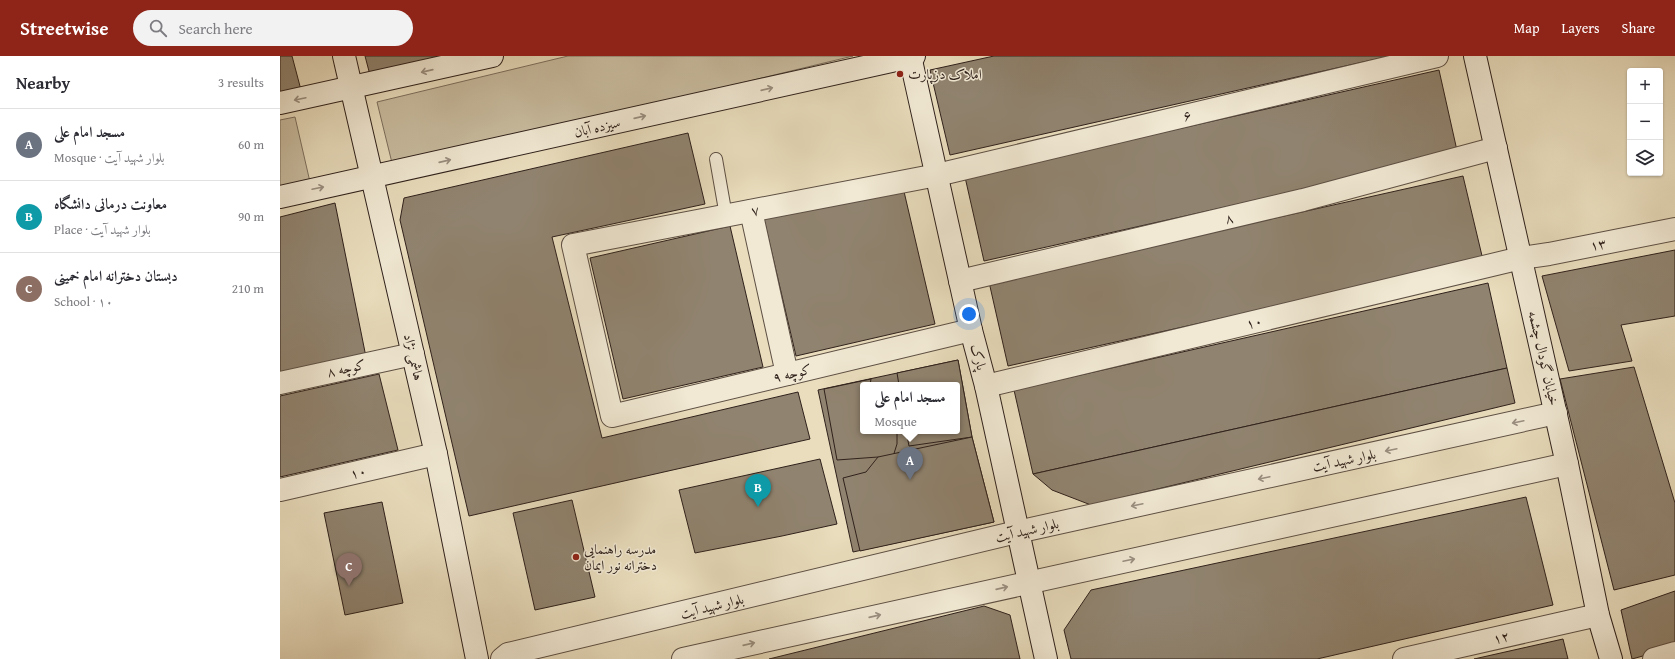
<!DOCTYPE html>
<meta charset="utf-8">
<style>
:root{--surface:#fff;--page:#f2f2f3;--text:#2b2b33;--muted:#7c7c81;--line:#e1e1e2;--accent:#8f2418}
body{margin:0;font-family:"Gentium Book Plus",Amiri,serif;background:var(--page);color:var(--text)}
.controls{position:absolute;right:12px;top:12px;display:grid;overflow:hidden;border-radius:4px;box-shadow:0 1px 3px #0004}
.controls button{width:36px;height:36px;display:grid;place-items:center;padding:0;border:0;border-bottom:1px solid var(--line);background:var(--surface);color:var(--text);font:20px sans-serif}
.you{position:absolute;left:689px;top:258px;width:14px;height:14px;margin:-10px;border:3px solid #fff;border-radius:50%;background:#1a73e8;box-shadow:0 0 0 6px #1a73e833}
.badge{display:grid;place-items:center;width:26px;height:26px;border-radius:50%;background:var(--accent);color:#fff;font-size:13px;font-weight:700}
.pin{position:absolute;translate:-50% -33px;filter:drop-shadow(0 1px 2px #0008)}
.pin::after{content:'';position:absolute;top:21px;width:14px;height:12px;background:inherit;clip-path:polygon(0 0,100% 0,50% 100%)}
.popup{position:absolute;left:580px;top:326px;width:100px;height:52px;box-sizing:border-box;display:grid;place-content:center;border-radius:4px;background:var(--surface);filter:drop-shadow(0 1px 3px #0005);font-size:13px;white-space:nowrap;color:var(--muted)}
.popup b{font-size:15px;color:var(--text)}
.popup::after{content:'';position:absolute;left:50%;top:100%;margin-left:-8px;border:8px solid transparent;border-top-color:var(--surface)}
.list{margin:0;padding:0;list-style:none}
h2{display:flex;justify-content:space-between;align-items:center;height:52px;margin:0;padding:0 16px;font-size:17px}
h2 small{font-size:13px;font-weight:400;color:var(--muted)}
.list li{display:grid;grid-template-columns:26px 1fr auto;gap:12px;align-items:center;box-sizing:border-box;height:72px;padding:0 16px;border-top:1px solid var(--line)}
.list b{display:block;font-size:15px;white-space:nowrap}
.list p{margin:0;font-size:13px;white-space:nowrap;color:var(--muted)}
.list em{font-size:13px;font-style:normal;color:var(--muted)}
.icon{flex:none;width:22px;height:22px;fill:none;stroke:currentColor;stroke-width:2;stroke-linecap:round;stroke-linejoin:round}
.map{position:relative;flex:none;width:1395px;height:603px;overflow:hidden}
header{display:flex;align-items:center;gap:24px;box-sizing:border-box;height:56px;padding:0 20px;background:var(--accent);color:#fff}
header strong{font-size:19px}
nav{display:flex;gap:22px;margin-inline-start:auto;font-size:14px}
.search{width:280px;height:36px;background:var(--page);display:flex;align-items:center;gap:10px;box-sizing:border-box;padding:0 14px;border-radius:22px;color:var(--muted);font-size:15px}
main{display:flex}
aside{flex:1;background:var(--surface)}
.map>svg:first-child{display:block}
.green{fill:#c9bda1;stroke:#7c6f5e}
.building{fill:#90836f;stroke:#2f211b;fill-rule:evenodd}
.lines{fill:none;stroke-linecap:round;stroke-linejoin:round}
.service-casing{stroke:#5e5044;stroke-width:14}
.minor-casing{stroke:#5e5044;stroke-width:24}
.tertiary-casing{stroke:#5e5044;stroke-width:24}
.secondary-casing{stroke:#2f211b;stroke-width:24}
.service{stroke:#f1e9d4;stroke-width:12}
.minor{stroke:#f1e9d4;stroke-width:22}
.tertiary{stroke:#f1e9d4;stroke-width:22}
.secondary{stroke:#f1e9d4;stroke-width:22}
.oneway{stroke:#9a8f81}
.poi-dot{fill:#8f2418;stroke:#f1e9d4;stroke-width:1.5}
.labels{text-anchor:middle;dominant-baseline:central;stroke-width:3;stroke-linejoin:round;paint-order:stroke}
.poi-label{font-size:14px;fill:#2f211b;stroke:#f1e9d4;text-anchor:start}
.street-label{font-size:14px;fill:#2f211b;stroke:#f1e9d4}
</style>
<header>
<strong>Streetwise</strong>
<div class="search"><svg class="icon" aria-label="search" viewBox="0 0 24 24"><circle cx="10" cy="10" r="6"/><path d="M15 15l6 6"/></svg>Search here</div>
<nav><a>Map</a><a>Layers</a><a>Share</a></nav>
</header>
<main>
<aside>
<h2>Nearby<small>3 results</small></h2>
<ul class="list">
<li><span class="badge" style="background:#6b7280">A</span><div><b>مسجد امام علی</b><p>Mosque · بلوار شهید آیت</p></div><em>60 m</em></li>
<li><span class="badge" style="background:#0f9aa8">B</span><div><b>معاونت درمانی دانشگاه</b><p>Place · بلوار شهید آیت</p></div><em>90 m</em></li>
<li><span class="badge" style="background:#8d6e63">C</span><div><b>دبستان دخترانه امام خمینی</b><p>School · ۱۰</p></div><em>210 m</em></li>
</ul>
</aside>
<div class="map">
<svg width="1395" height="603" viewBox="0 0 1395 603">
<rect width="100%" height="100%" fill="#e9ddbd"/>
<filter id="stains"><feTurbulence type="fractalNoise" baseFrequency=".005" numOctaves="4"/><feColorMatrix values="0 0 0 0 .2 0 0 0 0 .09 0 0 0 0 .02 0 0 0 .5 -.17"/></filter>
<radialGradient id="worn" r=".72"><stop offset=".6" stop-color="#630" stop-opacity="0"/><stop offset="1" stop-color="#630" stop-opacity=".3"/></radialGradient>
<g class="green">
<polygon points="288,0 573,0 113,111 97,46"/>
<polygon points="15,61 30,126 0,133 0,64"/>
</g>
<g class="building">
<polygon points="0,0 12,0 21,34 0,38"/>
<polygon points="85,0 171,0 90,19"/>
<polygon points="714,0 1110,0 670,99 650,14"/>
<polygon points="1159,14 1178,99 704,205 685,121"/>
<polygon points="408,77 425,148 272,181 322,382 518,336 530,383 189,460 120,164 124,142"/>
<polygon points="1183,120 1203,204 728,310 709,226"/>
<polygon points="622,127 655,268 516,300 483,159"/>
<polygon points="55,147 86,301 0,319 0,161"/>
<polygon points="450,170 483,311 343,343 310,202"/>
<polygon points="1395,194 1395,260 1341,269 1352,305 1289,315 1262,220"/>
<polygon points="1208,227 1227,312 753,418 734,334"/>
<path d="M 678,304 L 692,381 L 714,466 L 573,496 L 538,334 ZM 583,329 L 677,329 L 677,375 L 583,375 Z"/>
<polygon points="678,304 692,381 629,390 626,375 677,375 677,329 619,329 617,317"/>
<polygon points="1354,311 1395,447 1395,519 1334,534 1280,323"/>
<polygon points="1227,312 1235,347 811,449 772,434 753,418"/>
<polygon points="99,318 118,394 0,421 0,340"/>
<polygon points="591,323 590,329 583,329 583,375 617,375 617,388 611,407 598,401 557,404 544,333"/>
<polygon points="692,381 714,466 580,495 563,422 586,416 598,401"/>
<polygon points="540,403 557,468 502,480 415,497 399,434"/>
<polygon points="1246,441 1273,549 1037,603 791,603 784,574 811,534"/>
<polygon points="292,444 315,541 255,554 233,457"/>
<polygon points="102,446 123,547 65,559 44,457"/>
<polygon points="1395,535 1395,591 1352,603 1341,554"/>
<polygon points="704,550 730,559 740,603 489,603"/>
<polygon points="1283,583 1288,603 1194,603"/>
</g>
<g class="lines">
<defs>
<polyline id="service" points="436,103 446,160"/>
<g id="minor">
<polyline points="471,155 507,318"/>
<polyline points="680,225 1023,144 1216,92"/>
<polyline points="691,274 332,360 293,189 657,119 1157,0"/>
<polyline points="0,327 133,298"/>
<polyline points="706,330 1241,202 1269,198 1395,173"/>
<polyline points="0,434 156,398"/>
<polyline points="1124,603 1318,559"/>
<polyline points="1374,603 1395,597"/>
</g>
<g id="tertiary">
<polyline points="222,603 228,598 737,476 1276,357"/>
<polyline points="403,603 1287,408"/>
</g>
<g id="secondary">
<polyline points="64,0 156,398 197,603"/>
<polyline points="630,0 691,274 706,330 766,603"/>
<polyline points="1195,0 1287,408 1318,559 1331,603"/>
<polyline points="0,47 212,0"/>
<polyline points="0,141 634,0"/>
</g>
</defs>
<use href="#service" class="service-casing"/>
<use href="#minor" class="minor-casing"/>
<use href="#tertiary" class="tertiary-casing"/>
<use href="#secondary" class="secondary-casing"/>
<use href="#service" class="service"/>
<use href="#minor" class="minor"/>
<use href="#tertiary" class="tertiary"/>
<use href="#secondary" class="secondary"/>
</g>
<defs><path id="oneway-shaft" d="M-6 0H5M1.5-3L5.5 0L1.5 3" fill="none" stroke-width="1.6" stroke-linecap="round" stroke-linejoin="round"/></defs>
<g class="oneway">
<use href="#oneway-shaft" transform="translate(147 15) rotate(167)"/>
<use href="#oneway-shaft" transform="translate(487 33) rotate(-13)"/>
<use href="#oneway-shaft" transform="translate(20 43) rotate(168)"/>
<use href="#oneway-shaft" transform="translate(360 61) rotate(-13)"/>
<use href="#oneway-shaft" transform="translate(165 105) rotate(-13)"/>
<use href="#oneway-shaft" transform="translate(38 132) rotate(-12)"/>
<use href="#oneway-shaft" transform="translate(1238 366) rotate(168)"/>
<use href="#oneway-shaft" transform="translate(1111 394) rotate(168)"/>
<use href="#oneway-shaft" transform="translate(984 422) rotate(168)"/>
<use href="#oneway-shaft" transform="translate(857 449) rotate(168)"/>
<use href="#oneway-shaft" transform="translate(849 504) rotate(-12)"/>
<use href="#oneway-shaft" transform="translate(722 532) rotate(-13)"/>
<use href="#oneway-shaft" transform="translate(595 560) rotate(-13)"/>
<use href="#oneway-shaft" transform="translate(469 588) rotate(-13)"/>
</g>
<g class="poi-dot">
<circle cx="620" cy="18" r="4"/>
<circle cx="296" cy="501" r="4"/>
</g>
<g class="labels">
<g class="poi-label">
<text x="628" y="18">املاک دزپارت</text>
<text x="304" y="493">مدرسه راهنمایی<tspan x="304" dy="16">دخترانه نور ایمان</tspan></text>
</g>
<g class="street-label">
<text transform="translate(907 59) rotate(-13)">۶</text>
<text transform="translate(317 71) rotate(-13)">سیزده آبان</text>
<text transform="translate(475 154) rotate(-11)">۷</text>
<text transform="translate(949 162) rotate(-13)">۸</text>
<text transform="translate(1318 188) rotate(-11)">۱۳</text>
<text transform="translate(974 266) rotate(-13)">۱۰</text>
<text transform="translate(134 301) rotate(77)">هاشمی نژاد</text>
<text transform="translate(699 301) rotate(75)">پارک</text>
<text transform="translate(1264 302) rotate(77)">خیابان گودال چشمه</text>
<text transform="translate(66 312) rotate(-12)">کوچه ۸</text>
<text transform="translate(512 317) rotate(-13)">کوچه ۹</text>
<text transform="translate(1064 404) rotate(-12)">بلوار شهید آیت</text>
<text transform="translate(78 416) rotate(-13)">۱۰</text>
<text transform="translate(747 474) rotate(-13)">بلوار شهید آیت</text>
<text transform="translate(432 550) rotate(-14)">بلوار شهید آیت</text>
<text transform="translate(1221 581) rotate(-13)">۱۲</text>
</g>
</g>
<rect width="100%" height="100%" filter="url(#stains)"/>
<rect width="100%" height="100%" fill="url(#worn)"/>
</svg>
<div class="controls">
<button>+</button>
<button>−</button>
<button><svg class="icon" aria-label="layers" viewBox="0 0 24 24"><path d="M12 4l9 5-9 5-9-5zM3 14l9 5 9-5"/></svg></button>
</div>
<div class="you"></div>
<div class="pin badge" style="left:630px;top:424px;background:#6b7280">A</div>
<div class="popup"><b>مسجد امام علی</b>Mosque</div>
<div class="pin badge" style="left:478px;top:451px;background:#0f9aa8">B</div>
<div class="pin badge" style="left:69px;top:530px;background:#8d6e63">C</div>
</div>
</main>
